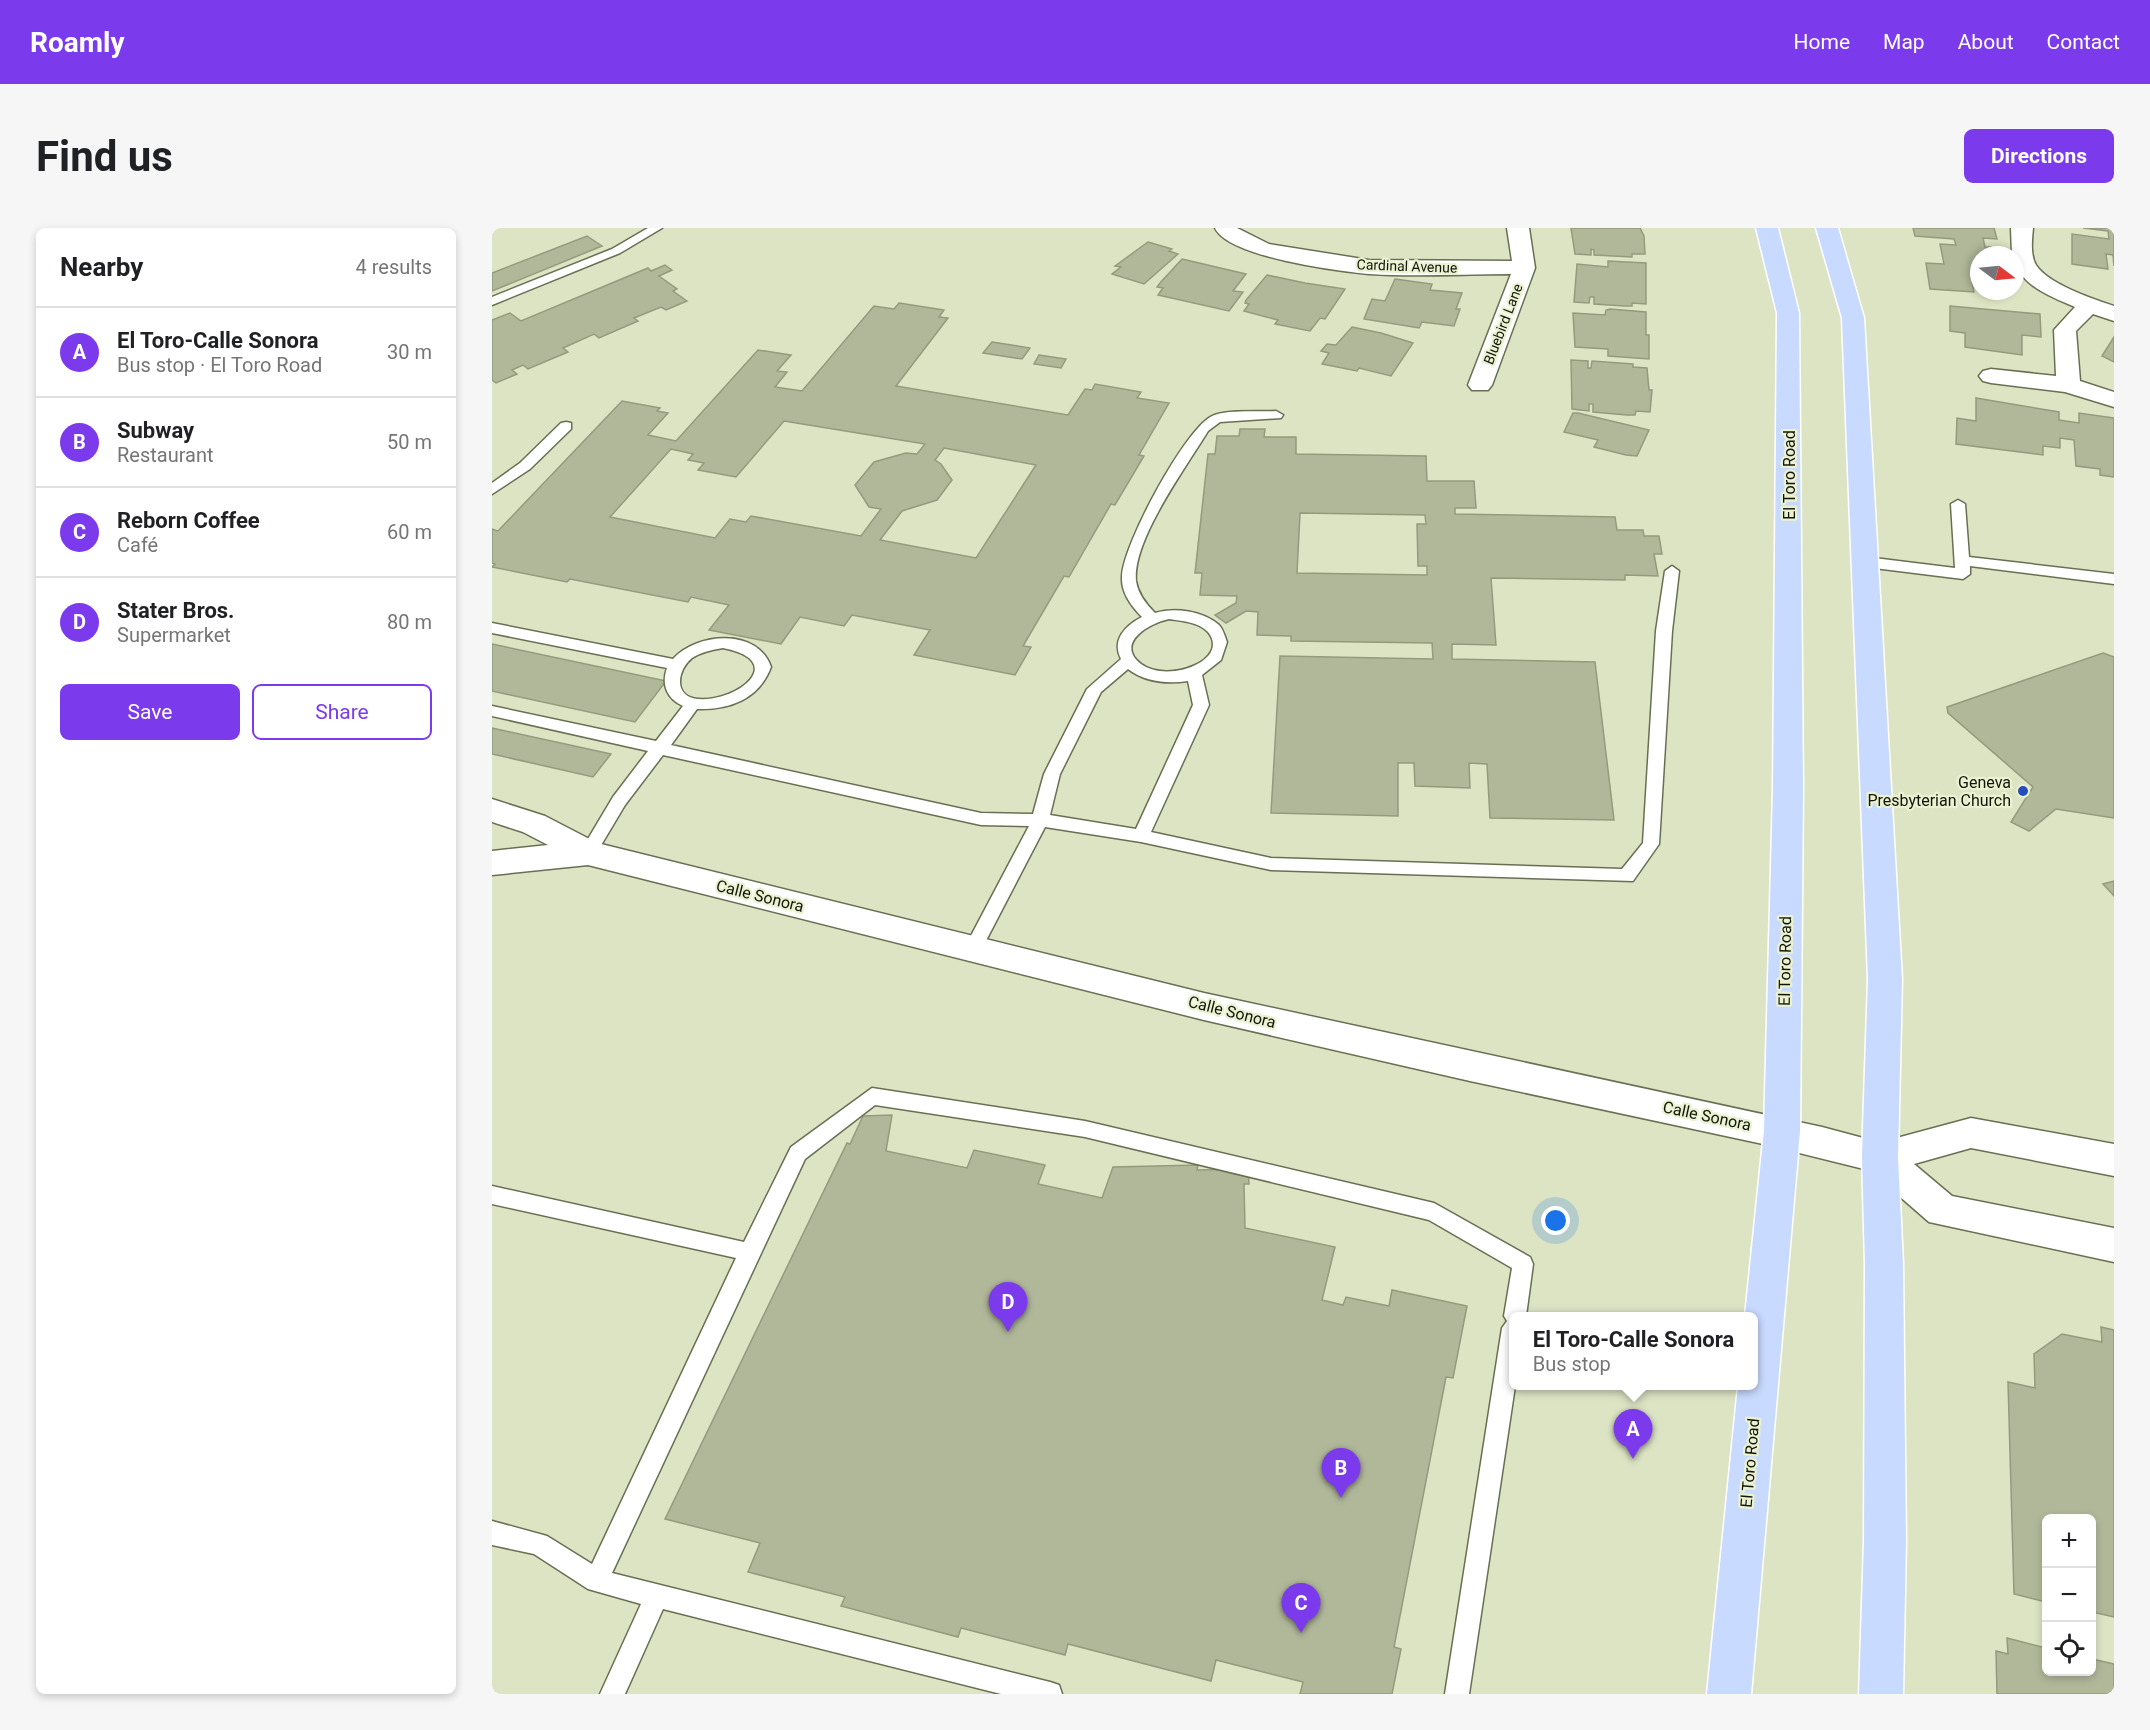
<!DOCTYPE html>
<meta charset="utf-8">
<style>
:root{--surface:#fff;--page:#f6f6f6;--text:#202124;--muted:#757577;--line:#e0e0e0;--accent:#7c3aed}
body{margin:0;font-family:Roboto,sans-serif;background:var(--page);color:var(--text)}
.controls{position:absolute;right:18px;bottom:18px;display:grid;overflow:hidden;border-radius:9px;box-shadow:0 3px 9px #0003}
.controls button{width:54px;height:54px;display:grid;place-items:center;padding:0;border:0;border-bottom:2px solid var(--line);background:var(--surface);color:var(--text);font:30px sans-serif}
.compass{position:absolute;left:1478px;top:18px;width:54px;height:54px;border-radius:50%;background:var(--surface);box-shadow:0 3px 9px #0003;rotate:106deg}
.you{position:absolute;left:1064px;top:993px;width:21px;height:21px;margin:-15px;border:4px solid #fff;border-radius:50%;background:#1a73e8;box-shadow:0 0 0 9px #1a73e833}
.badge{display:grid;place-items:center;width:39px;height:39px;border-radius:50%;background:var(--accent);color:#fff;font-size:20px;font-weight:700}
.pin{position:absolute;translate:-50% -50px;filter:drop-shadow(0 2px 3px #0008)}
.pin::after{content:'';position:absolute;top:32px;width:21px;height:18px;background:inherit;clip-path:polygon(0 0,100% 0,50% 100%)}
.popup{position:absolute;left:1017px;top:1084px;width:249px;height:78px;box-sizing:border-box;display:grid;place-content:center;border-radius:9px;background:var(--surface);filter:drop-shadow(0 2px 4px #0005);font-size:20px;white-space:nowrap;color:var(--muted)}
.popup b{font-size:22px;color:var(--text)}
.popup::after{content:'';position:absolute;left:50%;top:100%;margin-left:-12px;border:12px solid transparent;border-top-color:var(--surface)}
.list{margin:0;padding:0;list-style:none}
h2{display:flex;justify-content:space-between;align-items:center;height:78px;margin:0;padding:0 24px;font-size:26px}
h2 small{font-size:20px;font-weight:400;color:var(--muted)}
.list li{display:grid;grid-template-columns:39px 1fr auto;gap:18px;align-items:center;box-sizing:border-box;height:90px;padding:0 24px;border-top:2px solid var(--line)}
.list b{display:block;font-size:22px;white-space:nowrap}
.list p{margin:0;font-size:20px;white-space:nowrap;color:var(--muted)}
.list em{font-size:20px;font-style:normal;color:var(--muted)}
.actions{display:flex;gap:12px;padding:18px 24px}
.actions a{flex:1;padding:14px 0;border:2px solid var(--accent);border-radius:9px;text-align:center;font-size:21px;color:var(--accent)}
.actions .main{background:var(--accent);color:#fff}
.icon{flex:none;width:33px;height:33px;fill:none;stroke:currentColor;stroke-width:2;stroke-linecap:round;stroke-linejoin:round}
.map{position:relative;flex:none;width:1622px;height:1466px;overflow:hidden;border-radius:9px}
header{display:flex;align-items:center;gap:36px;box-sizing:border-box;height:84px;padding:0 30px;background:var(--accent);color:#fff}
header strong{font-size:28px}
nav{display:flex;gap:33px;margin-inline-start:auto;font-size:21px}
.intro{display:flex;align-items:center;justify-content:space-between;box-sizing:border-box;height:144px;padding:0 36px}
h1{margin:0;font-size:42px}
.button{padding:15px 27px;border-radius:9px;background:var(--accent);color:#fff;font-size:21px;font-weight:700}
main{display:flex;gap:36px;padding:0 36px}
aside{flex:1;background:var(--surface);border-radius:9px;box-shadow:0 3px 9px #0003}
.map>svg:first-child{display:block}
.building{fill:#b1b89a;stroke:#949b7d;stroke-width:1.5;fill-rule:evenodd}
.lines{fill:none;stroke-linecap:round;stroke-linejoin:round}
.service-casing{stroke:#696f53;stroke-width:3}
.minor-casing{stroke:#696f53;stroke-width:3}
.tertiary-casing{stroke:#696f53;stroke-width:3}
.primary-casing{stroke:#fff;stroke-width:3}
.service{fill:#fff;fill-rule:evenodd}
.minor{fill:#fff;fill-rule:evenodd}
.tertiary{fill:#fff;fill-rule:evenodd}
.primary{fill:#c8daff;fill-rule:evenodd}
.poi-dot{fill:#244ebd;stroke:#eaf2d1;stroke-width:2}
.labels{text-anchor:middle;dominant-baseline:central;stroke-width:4.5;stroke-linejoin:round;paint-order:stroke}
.far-street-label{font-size:14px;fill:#13150a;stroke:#eaf2d1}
.street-label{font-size:16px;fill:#13150a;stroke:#eaf2d1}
.poi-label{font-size:16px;fill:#13150a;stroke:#eaf2d1;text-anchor:end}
</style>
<header>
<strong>Roamly</strong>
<nav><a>Home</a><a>Map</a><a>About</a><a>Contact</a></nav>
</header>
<div class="intro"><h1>Find us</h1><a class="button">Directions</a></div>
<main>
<aside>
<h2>Nearby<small>4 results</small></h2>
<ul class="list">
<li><span class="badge">A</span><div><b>El Toro-Calle Sonora</b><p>Bus stop · El Toro Road</p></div><em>30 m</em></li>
<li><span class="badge">B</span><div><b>Subway</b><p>Restaurant</p></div><em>50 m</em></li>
<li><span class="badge">C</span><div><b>Reborn Coffee</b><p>Café</p></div><em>60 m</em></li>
<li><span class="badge">D</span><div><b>Stater Bros.</b><p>Supermarket</p></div><em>80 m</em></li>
</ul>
<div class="actions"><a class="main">Save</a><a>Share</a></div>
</aside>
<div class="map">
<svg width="1622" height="1466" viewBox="0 0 1622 1466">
<rect width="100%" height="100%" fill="#dde4c4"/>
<g class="building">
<polygon points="1079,0 1148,0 1152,8 1153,26 1140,26 1140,29 1102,27 1102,22 1099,21 1099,27 1083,26"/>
<polygon points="1421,0 1502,0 1505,11 1491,10 1493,19 1499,19 1501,27 1487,27 1487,55 1480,55 1482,64 1438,61 1434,35 1452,36 1448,16 1464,17 1462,11 1423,8"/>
<polygon points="1591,0 1622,0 1622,38 1621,27 1614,26 1616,41 1580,36 1580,6 1617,11 1616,3"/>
<polygon points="95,8 110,18 0,63 0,45"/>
<polygon points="656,14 680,21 677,23 686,26 652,56 620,46 629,39 623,38"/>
<polygon points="690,31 754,46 741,63 751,64 737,83 666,67 671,60 665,59 668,55"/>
<polygon points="1116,33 1154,35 1154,76 1140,75 1140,78 1132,78 1102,76 1102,69 1098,69 1097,75 1082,74 1085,36 1116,39"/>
<polygon points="173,37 180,42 167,48 185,61 181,63 195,73 174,82 169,79 142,90 146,93 107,110 102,106 71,120 76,124 36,141 31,137 20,142 25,146 4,155 0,152 0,92 18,85 29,93 156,40 159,43"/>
<polygon points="775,47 813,55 853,61 833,91 828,90 818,103 783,96 786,92 752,83 757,76 753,75 754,72"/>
<polygon points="903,51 940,56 938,62 970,65 964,81 968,81 962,98 930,94 927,100 872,91 880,71 893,73"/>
<path d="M 407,75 L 452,82 L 447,89 L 456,90 L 404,158 L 576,187 L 593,161 L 600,162 L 603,156 L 649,164 L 645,170 L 677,175 L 647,227 L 652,228 L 623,277 L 619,276 L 577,349 L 572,348 L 531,418 L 539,419 L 523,447 L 422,427 L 438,402 L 360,387 L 352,398 L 308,389 L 289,416 L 217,402 L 237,377 L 199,369 L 196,374 L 78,351 L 75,354 L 0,339 L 3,336 L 0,335 L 0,301 L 6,303 L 130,173 L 168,180 L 165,183 L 176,185 L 156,207 L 184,213 L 266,122 L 299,127 L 285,143 L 295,144 L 283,159 L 310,163 L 382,78 L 402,81 ZM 292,193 L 433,216 L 425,226 L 414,225 L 382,234 L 363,257 L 377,279 L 389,281 L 369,308 L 259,288 L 254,294 L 238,291 L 223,310 L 118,289 L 179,221 L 201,226 L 196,232 L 212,235 L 206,242 L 244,249 ZM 452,220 L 544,237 L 484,330 L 388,312 L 410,283 L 445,272 L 460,252 L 449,236 L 443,232 Z"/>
<polygon points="1458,78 1548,86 1549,109 1530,107 1530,127 1473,119 1473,105 1458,103"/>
<polygon points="1118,81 1154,84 1154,107 1157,107 1157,131 1116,128 1116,121 1083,119 1081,85 1113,87 1114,82"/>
<polygon points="860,99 889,105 921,115 899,148 867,140 865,143 830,136 837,125 829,123 835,116 844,117"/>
<polygon points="1622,109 1622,134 1610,128"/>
<polygon points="500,114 538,120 530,131 491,125"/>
<polygon points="547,127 574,131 569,140 542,136"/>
<polygon points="1079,132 1096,133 1096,140 1099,140 1100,133 1141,136 1141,139 1155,140 1157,162 1160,162 1158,184 1144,183 1143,187 1135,187 1101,184 1101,176 1097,176 1097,183 1080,181"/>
<polygon points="1484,170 1567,184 1567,192 1587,195 1587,185 1622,190 1622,249 1608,247 1608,241 1584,238 1582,212 1568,210 1568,220 1551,218 1551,227 1464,216 1465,190 1484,193"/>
<polygon points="1081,185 1086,185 1157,202 1145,228 1134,227 1102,219 1106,212 1072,204"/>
<path d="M 748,201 L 773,201 L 772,209 L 804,209 L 804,226 L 934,228 L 935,253 L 982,253 L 984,280 L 963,280 L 963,286 L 1123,289 L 1125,302 L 1151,302 L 1152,308 L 1167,308 L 1170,326 L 1162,326 L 1166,348 L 1133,347 L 1133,352 L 999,350 L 1004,417 L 960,416 L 960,431 L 1103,434 L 1122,592 L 998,590 L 995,536 L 977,535 L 978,560 L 923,558 L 922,535 L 906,535 L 906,588 L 779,585 L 788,428 L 941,431 L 940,415 L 799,413 L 799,408 L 765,407 L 766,384 L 754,383 L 734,395 L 723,387 L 744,375 L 745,368 L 708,367 L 710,345 L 703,345 L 716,226 L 723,226 L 725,208 L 747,208 ZM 808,285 L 933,287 L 934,296 L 925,296 L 926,338 L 935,338 L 935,347 L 805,345 Z"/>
<polygon points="0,416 174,453 143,494 0,463"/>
<polygon points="1611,425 1622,429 1622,590 1564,581 1537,603 1519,594 1541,559 1456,485 1455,479"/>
<polygon points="0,500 119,526 101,549 0,526"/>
<polygon points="1622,653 1622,668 1611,656"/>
<polygon points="400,887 394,923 475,940 482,922 553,937 546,956 610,970 621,939 706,937 705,942 756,941 757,956 752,956 753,1000 843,1019 830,1072 851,1077 854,1069 897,1078 900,1062 975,1078 961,1150 954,1149 902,1419 909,1421 900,1466 808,1466 811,1454 724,1432 719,1453 576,1416 573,1427 469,1400 466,1409 349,1378 353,1369 256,1344 268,1315 173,1291 355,915 358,916 371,888"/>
<polygon points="1609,1099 1622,1102 1622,1389 1600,1384 1600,1290 1554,1290 1554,1374 1522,1366 1516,1154 1543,1160 1542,1126 1570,1106 1610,1114"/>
<polygon points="1515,1410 1554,1420 1554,1444 1600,1444 1600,1431 1622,1436 1622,1466 1505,1466 1504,1423 1516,1426"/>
</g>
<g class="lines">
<defs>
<g id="service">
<polygon points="156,0 170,0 128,25 0,77 0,69 120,21"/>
<path d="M 784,183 L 791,187 L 789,190 L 728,194 L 716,203 C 695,238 640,312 644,353 C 646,366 654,376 663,385 C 683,379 711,383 727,397 C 731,401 733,409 735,414 L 729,432 L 710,447 L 717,477 L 659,604 L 779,630 L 1130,641 L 1151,615 L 1164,403 L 1173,343 L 1180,338 L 1187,343 L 1180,403 L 1167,616 L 1141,653 L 779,642 L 649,614 L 553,599 L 487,726 L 475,726 L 472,721 L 537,598 L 489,597 L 171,527 L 133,577 L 102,629 L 90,629 L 87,625 L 90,621 L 121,569 L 156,523 L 0,488 L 0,478 L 164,513 L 191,478 C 175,471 169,457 175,440 L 0,405 L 0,395 L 181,431 C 205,404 266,400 279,439 C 267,471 238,482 205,481 L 179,517 L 489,585 L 541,586 L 552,546 L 595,461 L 629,431 C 619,412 634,397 650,389 C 640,379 629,365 630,349 C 630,318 693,201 720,188 C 733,181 768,184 784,183 ZM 677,391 C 689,393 707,394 716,404 C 739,432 676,456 649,436 C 622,415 658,395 677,391 ZM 231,420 C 297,433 246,474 206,471 C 181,469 185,442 200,430 C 209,424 220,422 231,420 ZM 636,441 C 653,454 676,456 696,453 L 701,477 L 644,601 L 558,587 L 568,546 L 609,464 Z"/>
<polygon points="74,194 79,195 79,201 38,241 0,266 0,255 28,235 69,195"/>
<polygon points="1466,272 1473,276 1477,329 1622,346 1622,356 1478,338 1478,346 1471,351 1374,339 1367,334 1374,329 1463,340 1459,276"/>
<polygon points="380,860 593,893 942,975 1038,1029 1041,1036 1034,1088 1021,1088 1023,1158 977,1466 953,1466 1010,1100 1015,1093 1012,1088 1020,1040 937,992 593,909 383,877 313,931 120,1345 558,1454 567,1457 570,1466 509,1466 171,1381 133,1466 108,1466 149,1376 96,1361 42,1326 0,1317 0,1293 55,1308 100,1336 244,1030 0,976 0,958 252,1014 299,919"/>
</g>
<g id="minor">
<path d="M 723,0 L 745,0 L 777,16 L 877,32 L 1020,33 L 1015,0 L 1037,0 L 1043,40 L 1000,157 L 996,162 L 980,162 L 976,157 L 1019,46 C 972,46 924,49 877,46 C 846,43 736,29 723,0 Z"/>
<path d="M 1519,0 L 1541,0 C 1540,11 1538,27 1544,37 C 1556,56 1601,71 1622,78 L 1622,93 L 1601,86 L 1584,103 L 1588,153 L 1622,164 L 1622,179 L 1573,164 L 1499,155 L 1491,153 L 1487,148 L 1491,143 L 1499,141 L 1564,148 L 1562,102 L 1583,79 C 1560,69 1523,56 1523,27 L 1520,27 Z"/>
<polygon points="1479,890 1622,916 1622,948 1479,920 1422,936 1460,968 1622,1000 1622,1034 1437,994 1375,940 1370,929 1375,918"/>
</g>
<polygon id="tertiary" points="0,571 53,588 105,615 712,765 1330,899 1401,918 1406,929 1401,940 1388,945 1271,916 978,853 712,792 96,637 0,647 0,623 56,617 31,604 0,594"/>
<g id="primary">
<polygon points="1264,0 1286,0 1307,85 1311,561 1308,903 1259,1466 1215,1466 1246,1158 1261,1158 1261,1088 1253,1088 1272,903 1281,561 1285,85"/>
<polygon points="1324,0 1346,0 1372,90 1410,751 1406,929 1411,1036 1414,1313 1411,1466 1367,1466 1372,1313 1373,1036 1370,929 1376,751 1350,90"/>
</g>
</defs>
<use href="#service" class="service-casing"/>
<use href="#minor" class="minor-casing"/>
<use href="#tertiary" class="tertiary-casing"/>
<use href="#primary" class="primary-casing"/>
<use href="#service" class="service"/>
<use href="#minor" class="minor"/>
<use href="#tertiary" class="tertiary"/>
<use href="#primary" class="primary"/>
</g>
<circle class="poi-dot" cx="1531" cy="563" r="6"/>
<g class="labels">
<g class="far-street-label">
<text transform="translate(915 38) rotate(2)">Cardinal Avenue</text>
<text transform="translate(1011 96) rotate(-69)">Bluebird Lane</text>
</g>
<g class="street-label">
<text transform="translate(1297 247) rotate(-90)">El Toro Road</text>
<text transform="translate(268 668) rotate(14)">Calle Sonora</text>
<text transform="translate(1293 733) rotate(-89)">El Toro Road</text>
<text transform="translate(740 784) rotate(14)">Calle Sonora</text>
<text transform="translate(1215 888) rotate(12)">Calle Sonora</text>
<text transform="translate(1258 1235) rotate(-85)">El Toro Road</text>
</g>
<g class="poi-label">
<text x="1519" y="554">Geneva<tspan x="1519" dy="18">Presbyterian Church</tspan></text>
</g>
</g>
</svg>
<div class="controls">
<button>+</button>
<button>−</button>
<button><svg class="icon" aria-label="locate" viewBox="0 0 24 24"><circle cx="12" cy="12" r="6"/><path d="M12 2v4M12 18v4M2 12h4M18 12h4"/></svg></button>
</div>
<svg class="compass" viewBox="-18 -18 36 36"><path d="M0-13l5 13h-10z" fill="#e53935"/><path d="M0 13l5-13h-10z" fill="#757577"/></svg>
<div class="you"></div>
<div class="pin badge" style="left:1141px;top:1231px">A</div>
<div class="popup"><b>El Toro-Calle Sonora</b>Bus stop</div>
<div class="pin badge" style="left:849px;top:1270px">B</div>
<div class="pin badge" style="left:809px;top:1405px">C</div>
<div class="pin badge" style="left:516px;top:1104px">D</div>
</div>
</main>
